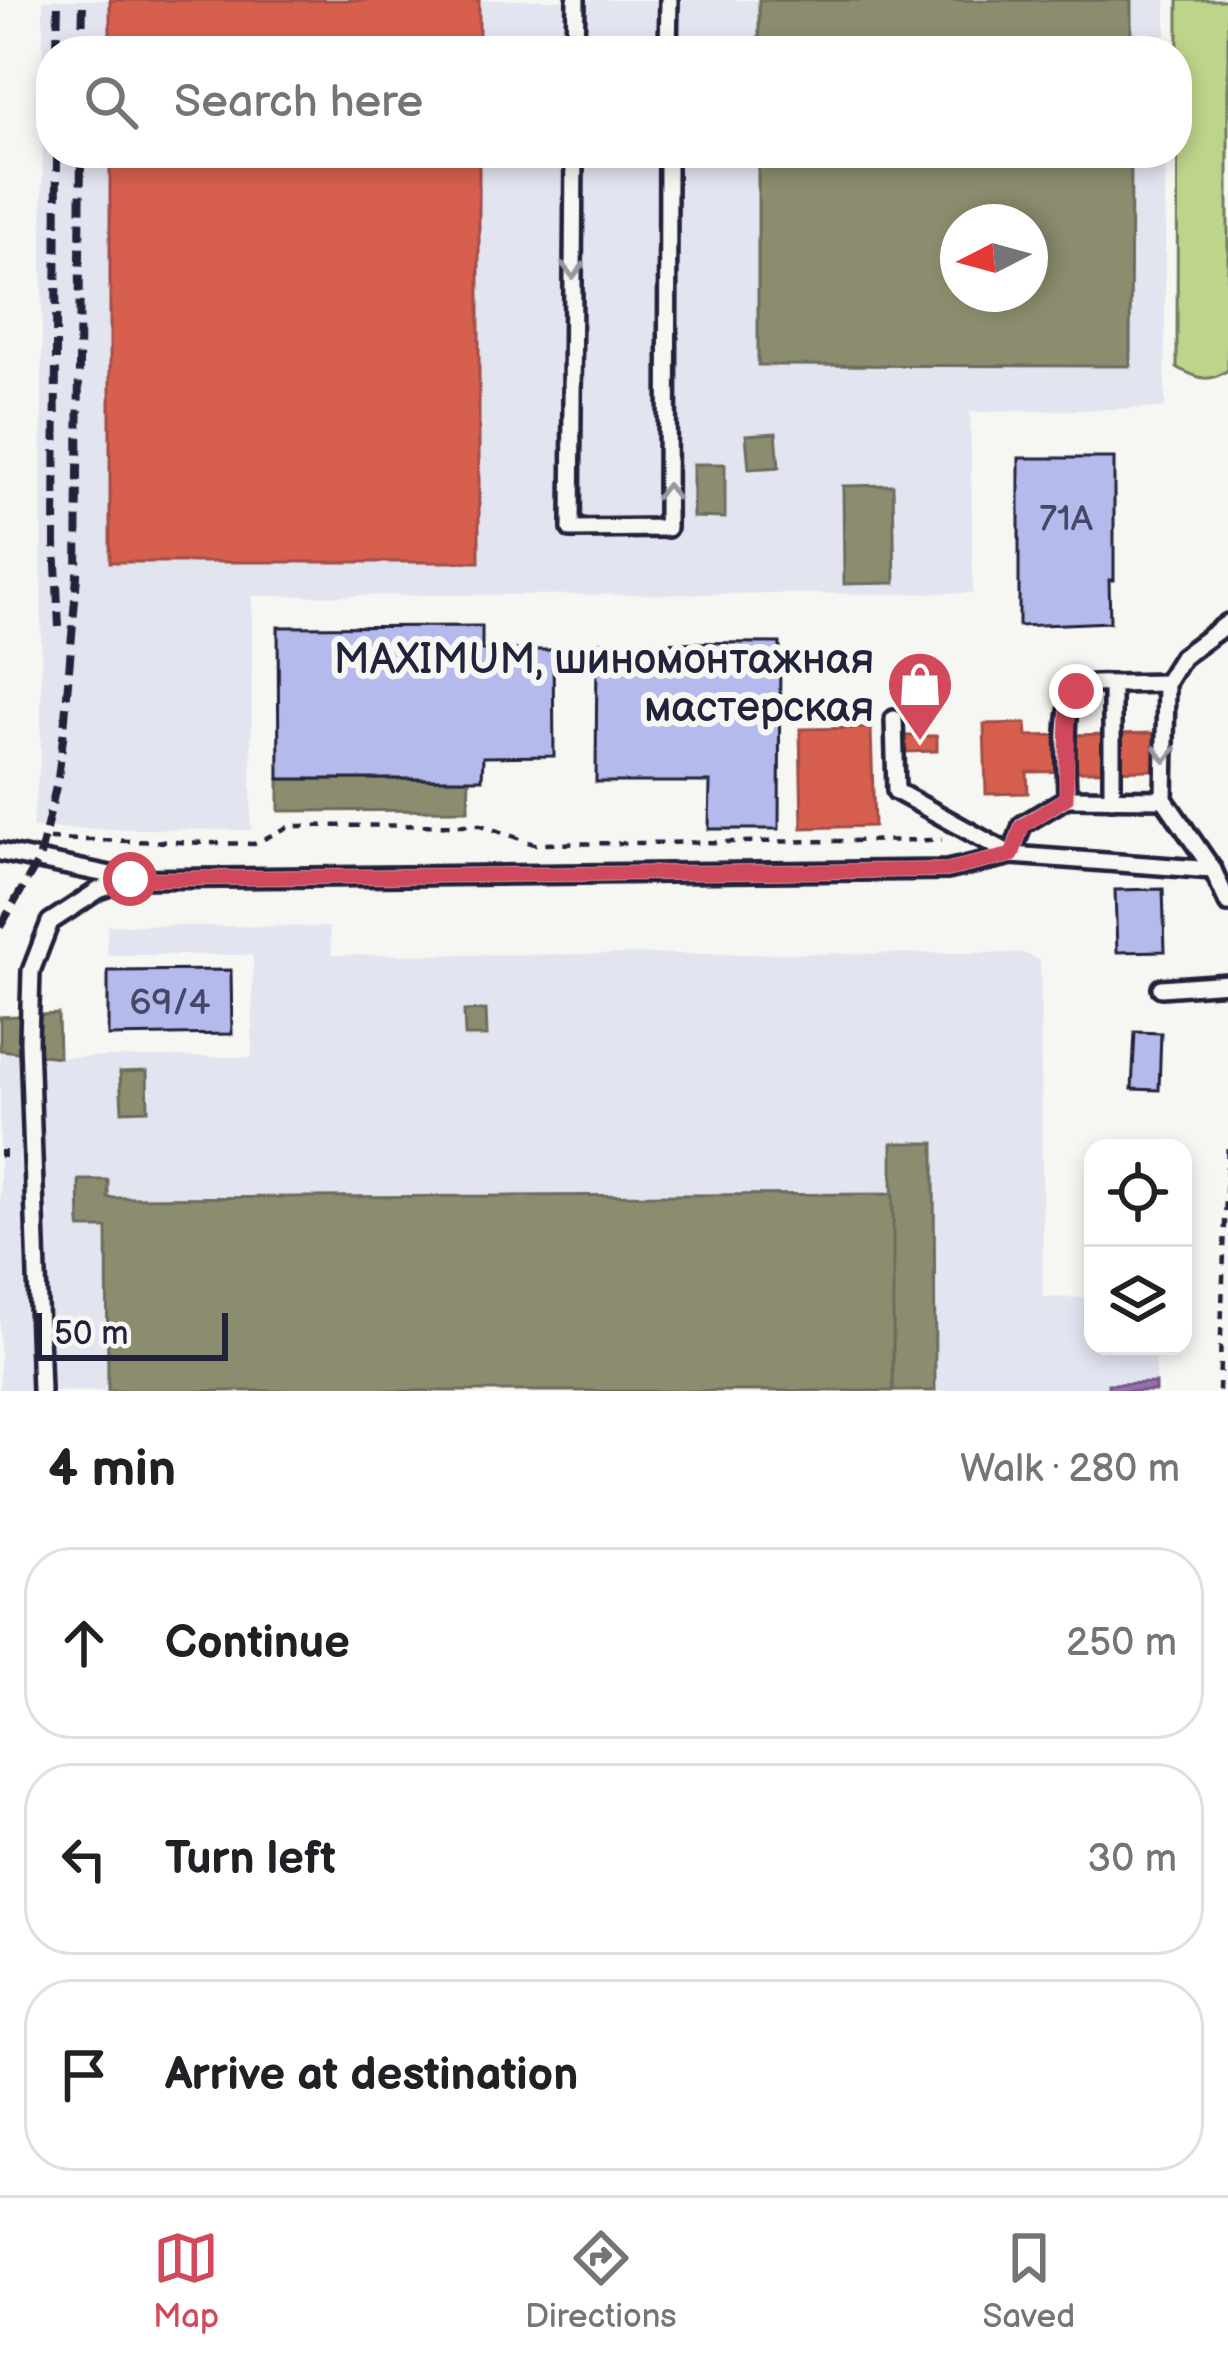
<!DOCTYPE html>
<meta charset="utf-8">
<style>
:root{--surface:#fff;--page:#f6f6f6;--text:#202124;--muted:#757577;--line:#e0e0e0;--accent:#d1495b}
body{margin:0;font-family:"Balsamiq Sans",sans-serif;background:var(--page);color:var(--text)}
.controls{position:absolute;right:36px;bottom:36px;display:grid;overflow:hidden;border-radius:24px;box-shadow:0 6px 18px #0003}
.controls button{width:108px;height:108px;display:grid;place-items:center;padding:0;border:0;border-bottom:3px solid var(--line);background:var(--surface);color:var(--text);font:60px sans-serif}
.compass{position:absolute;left:940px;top:204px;width:108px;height:108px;border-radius:50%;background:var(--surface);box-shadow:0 6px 18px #0003;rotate:264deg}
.scale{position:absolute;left:36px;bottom:30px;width:192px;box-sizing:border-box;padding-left:12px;border:6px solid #22223b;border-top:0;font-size:33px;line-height:42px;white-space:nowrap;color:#22223b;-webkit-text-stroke:9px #f6f6f2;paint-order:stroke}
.stop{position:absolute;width:36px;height:36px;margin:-27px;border:9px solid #d1495b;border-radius:50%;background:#fff}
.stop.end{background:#d1495b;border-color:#fff;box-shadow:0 3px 12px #0008}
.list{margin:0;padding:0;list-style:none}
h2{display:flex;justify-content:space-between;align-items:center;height:156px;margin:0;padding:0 48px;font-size:51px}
h2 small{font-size:39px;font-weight:400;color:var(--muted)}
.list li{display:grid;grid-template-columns:78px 1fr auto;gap:36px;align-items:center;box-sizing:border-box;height:192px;margin:0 24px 24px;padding:0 24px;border:3px solid var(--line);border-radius:48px}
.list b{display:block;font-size:45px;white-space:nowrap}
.list em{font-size:39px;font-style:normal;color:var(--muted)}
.icon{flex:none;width:66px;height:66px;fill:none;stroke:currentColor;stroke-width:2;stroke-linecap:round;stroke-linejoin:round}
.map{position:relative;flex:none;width:1228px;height:1391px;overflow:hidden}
.search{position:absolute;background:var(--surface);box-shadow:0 6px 18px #0003;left:36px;right:36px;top:36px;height:132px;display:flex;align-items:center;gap:30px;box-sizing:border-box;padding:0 42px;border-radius:48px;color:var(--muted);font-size:45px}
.sheet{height:804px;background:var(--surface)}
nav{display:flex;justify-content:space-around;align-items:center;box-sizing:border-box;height:168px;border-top:3px solid var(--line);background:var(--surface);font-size:33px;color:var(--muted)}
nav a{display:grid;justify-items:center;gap:6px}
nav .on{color:var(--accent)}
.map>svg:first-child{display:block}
.built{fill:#e2e4f0;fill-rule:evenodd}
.green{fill:#bdd48a;stroke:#707b62;stroke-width:3}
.shops{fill:#d6604d;stroke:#a04d48;stroke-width:3}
.offices{fill:#9970ab;stroke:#755989;stroke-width:3}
.industry{fill:#8c8c6e;stroke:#6c6c5f;stroke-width:3;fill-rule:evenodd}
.building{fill:#b4baeb;stroke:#22223b;stroke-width:3}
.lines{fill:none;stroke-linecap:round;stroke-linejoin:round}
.lane-casing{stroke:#22223b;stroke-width:24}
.path{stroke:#22223b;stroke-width:4.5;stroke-dasharray:9 9;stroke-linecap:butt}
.lane{stroke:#f6f6f2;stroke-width:15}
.rail{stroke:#22223b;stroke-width:8;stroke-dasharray:18 9;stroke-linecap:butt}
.oneway{stroke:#9797a0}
.route{stroke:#d1495b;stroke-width:15}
.labels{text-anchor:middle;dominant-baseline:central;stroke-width:12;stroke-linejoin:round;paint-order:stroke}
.number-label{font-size:36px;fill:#464867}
.poi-label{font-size:42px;fill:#22223b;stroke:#f6f6f2;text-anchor:end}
</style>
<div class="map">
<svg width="1228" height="1391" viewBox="0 0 1228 1391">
<rect width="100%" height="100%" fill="#f6f6f2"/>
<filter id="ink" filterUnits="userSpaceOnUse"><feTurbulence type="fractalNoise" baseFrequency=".00833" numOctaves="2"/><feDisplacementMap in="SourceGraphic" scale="24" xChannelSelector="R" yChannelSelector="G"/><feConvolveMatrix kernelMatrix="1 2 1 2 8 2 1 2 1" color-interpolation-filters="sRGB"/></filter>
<g filter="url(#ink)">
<g class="built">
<path d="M 43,0 L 1166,0 L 1166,51 L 51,51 L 51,153 L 1165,153 L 1165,408 L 970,412 L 973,593 L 252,596 L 251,830 L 32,828 L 41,755 ZM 958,222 L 1030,222 L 1030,294 L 958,294 Z"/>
<polygon points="107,925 329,927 332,955 1023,953 1040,960 1043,1297 1093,1298 1093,1346 1156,1346 1155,1391 0,1391 0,1050 59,1057 252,1057 253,955 107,955"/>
</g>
<path class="green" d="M 1178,0 L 1228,0 L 1228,370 C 1208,384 1198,378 1177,368 Z"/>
<g class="shops">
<rect x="110" y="0" width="369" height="51"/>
<rect x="110" y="153" width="369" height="409"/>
<polygon points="1026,723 1027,736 1153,733 1153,770 1027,772 1028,793 986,794 984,724"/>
<polygon points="871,728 874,826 802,828 800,729"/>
<polygon points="904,736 937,736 937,751 904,752"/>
</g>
<polygon class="offices" points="1155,1383 1155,1391 1108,1391 1108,1384"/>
<g class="industry">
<rect x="759" y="0" width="372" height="51"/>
<path d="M 758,153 L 1131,153 L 1130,366 L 758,365 ZM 958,222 L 1030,222 L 1030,294 L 958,294 Z"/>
<polygon points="776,433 779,467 749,469 746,435"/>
<polygon points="693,464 725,464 725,518 693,517"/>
<polygon points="893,485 895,583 844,584 843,486"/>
<polygon points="279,779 469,779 468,810 279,811"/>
<polygon points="486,1010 487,1036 465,1036 464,1011"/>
<polygon points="58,1014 59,1057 0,1050 0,1017"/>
<polygon points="147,1071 148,1110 122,1111 120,1072"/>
<polygon points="892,1143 934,1143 935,1391 893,1391"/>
<polygon points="79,1180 108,1180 108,1198 893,1194 893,1391 108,1391 107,1228 80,1228"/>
</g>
<g class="building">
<polygon points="1019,458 1114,458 1114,580 1109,580 1110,622 1019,626"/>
<polygon points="482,626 482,650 553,650 554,756 483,757 482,779 279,779 278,627"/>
<polygon points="597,642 780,643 779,829 709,829 710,782 596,782"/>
<polygon points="1163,889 1165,951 1117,952 1115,890"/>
<polygon points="231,970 232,1034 108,1036 108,971"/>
<polygon points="1135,1032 1161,1033 1159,1090 1132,1089"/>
</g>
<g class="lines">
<defs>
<g id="lane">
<polyline points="575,51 576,0"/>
<polyline points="668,51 669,0"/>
<polyline points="574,153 571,529 667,528 668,153"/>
<polyline points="1228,623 1182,657 1166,683 1164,799 1213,870 1228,903"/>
<path d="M 894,719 L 896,791 L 1012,855 L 1022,825 L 1067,798 C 1067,775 1061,708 1075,692 C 1084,682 1100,684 1112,684"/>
<polyline points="1067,798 1164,799"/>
<polyline points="1112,799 1112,684 1166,683"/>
<polyline points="0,852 130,879 947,870 1012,855 1213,870"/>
<polyline points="1161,988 1228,983"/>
<polyline points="41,1391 29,1041 31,971 50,922 99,890 127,880"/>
</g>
</defs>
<use href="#lane" class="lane-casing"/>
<g class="path">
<polyline points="49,839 254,844 290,826 481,825 534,844 942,840"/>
<polyline points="1219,1391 1228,1140"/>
</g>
<use href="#lane" class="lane"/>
<g class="rail">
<polyline points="57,51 58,0"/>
<polyline points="82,51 83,0"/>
<polyline points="57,153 55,543 59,627"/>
<polyline points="0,927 39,860 58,778 64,730 77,576 81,153"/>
<polyline points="0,1154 6,1154"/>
</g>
</g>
<defs><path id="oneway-chevron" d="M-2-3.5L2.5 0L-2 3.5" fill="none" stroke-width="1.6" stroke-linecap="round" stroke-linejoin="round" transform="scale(3)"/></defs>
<g class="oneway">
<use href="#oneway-chevron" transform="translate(573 270) rotate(90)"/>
<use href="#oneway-chevron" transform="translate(667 492) rotate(-90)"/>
<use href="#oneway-chevron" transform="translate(1165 754) rotate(91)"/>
</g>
</g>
<g class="lines" filter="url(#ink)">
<polyline class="route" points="130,879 947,870 1012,855 1022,826 1066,798 1068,708 1076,691"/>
</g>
<defs>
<symbol id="shop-pin" viewBox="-11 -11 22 30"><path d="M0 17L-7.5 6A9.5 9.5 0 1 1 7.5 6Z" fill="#d1495b" stroke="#f6f6f2"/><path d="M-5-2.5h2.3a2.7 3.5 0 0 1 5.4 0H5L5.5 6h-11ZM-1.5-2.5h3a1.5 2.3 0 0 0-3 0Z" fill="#fff"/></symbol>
</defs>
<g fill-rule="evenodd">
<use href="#shop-pin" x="882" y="646" width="76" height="104"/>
</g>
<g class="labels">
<g class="number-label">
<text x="1066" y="519">71А</text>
<text x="170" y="1003">69/4</text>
</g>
<g class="poi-label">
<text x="874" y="660">MAXIMUM, шиномонтажная<tspan x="874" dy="48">мастерская</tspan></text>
</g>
</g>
</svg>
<div class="controls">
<button><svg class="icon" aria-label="locate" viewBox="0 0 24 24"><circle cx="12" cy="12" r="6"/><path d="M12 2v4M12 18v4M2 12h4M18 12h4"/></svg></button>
<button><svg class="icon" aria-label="layers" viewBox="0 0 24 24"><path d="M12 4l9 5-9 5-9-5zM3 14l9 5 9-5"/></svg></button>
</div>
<svg class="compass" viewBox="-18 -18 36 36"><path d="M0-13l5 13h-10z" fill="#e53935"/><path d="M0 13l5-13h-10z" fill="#757577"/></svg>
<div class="scale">50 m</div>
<div class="stop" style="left:130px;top:879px"></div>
<div class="stop end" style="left:1076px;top:691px"></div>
<div class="search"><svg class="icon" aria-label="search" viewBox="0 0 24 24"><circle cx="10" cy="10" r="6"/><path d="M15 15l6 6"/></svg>Search here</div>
</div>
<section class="sheet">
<h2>4 min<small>Walk · 280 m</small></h2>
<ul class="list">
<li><svg class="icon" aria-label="ahead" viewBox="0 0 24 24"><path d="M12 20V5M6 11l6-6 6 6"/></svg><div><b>Continue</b></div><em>250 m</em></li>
<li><svg class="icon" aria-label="left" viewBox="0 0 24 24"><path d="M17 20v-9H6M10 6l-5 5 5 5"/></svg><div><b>Turn left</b></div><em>30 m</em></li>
<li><svg class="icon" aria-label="arrive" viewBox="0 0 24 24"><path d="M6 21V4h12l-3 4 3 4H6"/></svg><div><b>Arrive at destination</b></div></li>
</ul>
</section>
<nav>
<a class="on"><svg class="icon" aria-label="map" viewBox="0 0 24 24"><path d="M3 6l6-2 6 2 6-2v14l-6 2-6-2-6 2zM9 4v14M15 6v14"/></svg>Map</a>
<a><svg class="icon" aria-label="directions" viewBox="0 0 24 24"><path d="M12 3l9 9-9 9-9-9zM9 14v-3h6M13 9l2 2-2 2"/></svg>Directions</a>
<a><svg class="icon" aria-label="saved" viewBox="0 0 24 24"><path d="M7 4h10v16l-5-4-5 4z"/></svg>Saved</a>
</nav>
